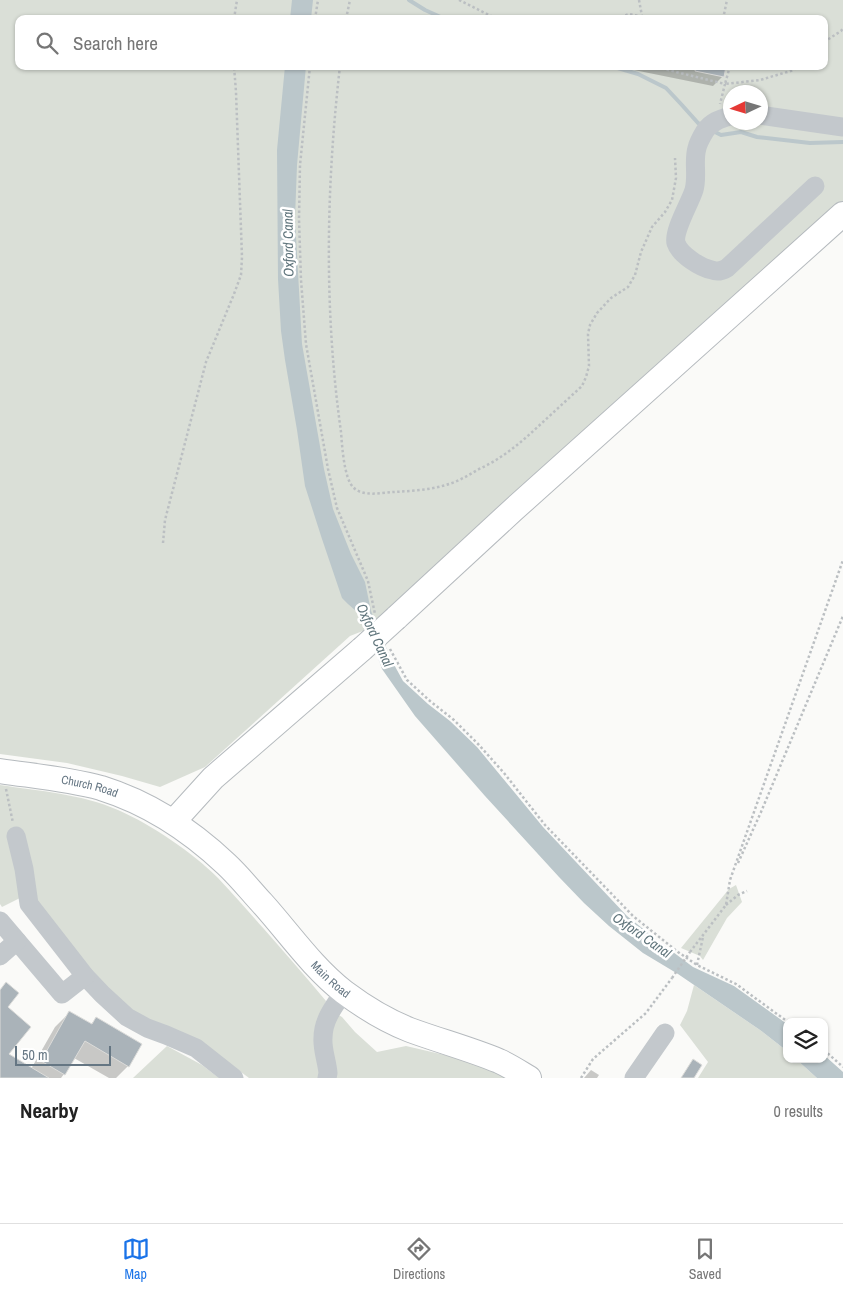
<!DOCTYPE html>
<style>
:root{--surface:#fff;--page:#f6f6f6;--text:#222;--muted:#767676;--line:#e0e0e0;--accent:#1a73e8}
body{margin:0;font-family:"Archivo Narrow",sans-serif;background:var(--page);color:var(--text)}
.controls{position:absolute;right:15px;bottom:15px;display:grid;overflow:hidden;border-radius:10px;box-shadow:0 1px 4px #0004}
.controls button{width:45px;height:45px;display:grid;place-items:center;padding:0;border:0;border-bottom:1px solid var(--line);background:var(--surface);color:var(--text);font:25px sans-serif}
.compass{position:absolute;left:723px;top:85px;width:45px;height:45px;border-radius:50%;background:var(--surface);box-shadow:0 1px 4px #0004;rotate:266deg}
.scale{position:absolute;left:15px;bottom:12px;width:96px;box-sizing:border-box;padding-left:5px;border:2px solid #657683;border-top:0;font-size:14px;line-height:18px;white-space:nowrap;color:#657683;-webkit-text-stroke:4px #fff;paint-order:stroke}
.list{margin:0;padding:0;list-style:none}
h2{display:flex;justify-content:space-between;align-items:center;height:65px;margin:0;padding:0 20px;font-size:21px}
h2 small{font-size:16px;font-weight:400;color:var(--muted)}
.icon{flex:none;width:28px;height:28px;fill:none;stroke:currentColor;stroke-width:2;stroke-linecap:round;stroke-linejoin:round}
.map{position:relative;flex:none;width:843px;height:1078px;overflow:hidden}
.search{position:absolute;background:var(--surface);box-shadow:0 1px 4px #0004;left:15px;right:15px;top:15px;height:55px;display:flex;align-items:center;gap:12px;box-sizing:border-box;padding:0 18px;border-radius:10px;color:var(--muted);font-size:19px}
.sheet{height:145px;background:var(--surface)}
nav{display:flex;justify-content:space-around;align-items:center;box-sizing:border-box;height:70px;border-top:1px solid var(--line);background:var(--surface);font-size:14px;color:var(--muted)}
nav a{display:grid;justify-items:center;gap:2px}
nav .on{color:var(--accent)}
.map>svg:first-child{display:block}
.green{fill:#dadfd7;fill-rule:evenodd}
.water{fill:#bbc7cb}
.shadow{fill:#0003}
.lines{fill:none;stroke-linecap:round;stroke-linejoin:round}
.stream{stroke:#bbc7cb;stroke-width:4}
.building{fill:#aab3b9;stroke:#dcdcda}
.major-casing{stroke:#b5babe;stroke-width:26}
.path{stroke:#bbbfc2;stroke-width:2.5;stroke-dasharray:2.5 2.5;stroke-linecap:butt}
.minor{stroke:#c3c8cc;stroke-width:19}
.major{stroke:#fff;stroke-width:24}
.major-bridge-casing{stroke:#b5babe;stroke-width:26;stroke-linecap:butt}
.path-bridge{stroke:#bbbfc2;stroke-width:2.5;stroke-dasharray:2.5 2.5;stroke-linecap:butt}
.major-bridge{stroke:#fff;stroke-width:24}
.labels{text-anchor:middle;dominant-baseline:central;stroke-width:5;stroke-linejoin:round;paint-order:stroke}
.street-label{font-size:12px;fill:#657683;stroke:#fff}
.water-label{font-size:14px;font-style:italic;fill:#60757c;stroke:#fff}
</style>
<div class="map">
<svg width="843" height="1078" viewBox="0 0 843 1078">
<rect width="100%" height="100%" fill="#fafaf8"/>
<g class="green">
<path d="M 0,0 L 843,0 L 843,214 L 396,618 L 350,636 L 205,767 L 160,787 L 122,776 L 67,763 L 0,754 ZM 19,19 L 824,19 L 824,66 L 19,66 ZM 730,92 L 760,92 L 760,122 L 730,122 Z"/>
<path d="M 0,785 C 39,791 82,794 118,810 C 152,825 192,852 218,878 C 234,895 249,912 264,929 C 285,953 306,977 326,1001 L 319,1021 L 320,1074 L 318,1078 L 249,1078 L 217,1054 L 129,1012 L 26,895 L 2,907 L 0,904 Z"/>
<polygon points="736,885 742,902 727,918 703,960 700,956 681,948 729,889"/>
<polygon points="694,985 760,1030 787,1051 787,1059 796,1059 817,1078 698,1078 708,1062 680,1025 687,1011"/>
<polygon points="337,1014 342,1017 355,1032 377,1052 406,1046 462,1059 512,1078 334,1078 329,1026"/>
<polygon points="167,1046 202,1065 219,1078 133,1078"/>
</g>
<g class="water">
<polygon points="292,0 313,0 311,19 290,19"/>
<polygon points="285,66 306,66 297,165 295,218 302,344 324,469 333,509 351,554 365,582 371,611 391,659 403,681 428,704 450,721 477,747 543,827 627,916 657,940 693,967 734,986 787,1024 787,1051 760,1030 678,974 643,953 609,926 584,903 559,877 485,796 415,716 382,669 378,658 378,652 364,618 348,604 342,598 322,539 305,486 297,430 285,360 281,331 278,279 277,150"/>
<polygon points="824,1055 843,1072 843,1078 817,1078 796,1059 824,1059"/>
</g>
<g class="shadow">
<polygon points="634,66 725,66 723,76 713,86 634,70"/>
<polygon points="69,1013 90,1025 96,1019 128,1066 116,1078 109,1078 74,1058 64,1074 61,1078 0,1078 0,1064 31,1069 55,1027"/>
<polygon points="591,1070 599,1075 597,1078 584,1078"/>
</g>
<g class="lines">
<g class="stream">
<polyline points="409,0 425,10 445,19"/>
<polyline points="611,66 638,74 666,88 681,104 698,123 703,126"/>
<polyline points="713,131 721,135 741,132 757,137 810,143 843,142"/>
</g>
</g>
<g class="building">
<polygon points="696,66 726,66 724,77 695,71"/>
<polygon points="6,982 19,993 8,1007 31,1027 9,1054 49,1078 0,1078 0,990"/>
<polygon points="69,1011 92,1024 96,1017 142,1044 129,1067 85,1041 65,1075 41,1061"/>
<polygon points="693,1059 702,1065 694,1078 681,1078"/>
</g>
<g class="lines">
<defs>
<g id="major">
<polyline points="396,618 513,510 843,214"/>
<path id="s1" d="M 0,771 C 33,776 68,779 101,788 C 149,803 190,830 226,864 C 239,876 250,890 262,903 C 289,933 312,967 344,992 C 364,1007 387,1021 410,1030 C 440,1041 470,1049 499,1061 C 510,1066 519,1072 529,1078"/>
<polyline points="174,821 213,778 362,649"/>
</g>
</defs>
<use href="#major" class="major-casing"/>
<g class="path">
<polyline points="459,0 497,19"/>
<polyline points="639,0 642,16"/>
<polyline points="234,19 237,0"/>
<polyline points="315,19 318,0"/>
<polyline points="346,19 350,0"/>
<polyline points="616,19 629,14 652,19"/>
<polyline points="723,19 727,0"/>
<polyline points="824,42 841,31 843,28"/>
<polyline points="310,66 300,165 299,219 301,280 306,344 328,469 337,508 368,581 375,614"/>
<path d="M 340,66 C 326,188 324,311 341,432 C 342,445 344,478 353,487 C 362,497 380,493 393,492 C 411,491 431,490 449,484 C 459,481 469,475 479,469 C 486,466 493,462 499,458 C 515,448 529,435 543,422 C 556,410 569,398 582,386 L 586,377 L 589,366 L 588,334 L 590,325 L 597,313 L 611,298 L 628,287 L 635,275 L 641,252 L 652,227 L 665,212 L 672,200 L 676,178 L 675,158"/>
<polyline points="652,66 725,84 720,104"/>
<polyline points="730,66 725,84 760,80 794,70 797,66"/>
<polyline points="163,543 165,520 206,362 234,294 241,275 242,257 236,92 234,66"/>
<polyline points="390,649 407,680 430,701 454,720 479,745 504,773 545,825 633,916 678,952 697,965 736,984 788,1022"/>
<polyline points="6,789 13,823"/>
<polyline points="738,863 761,812 843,616"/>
<polyline points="726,905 738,895 747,891"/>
<polyline points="690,952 726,905 730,880 843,560"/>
<polyline points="697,965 703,937"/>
<polyline points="824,1050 843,1067"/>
<polyline points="581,1078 593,1059 646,1013 672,978"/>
</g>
<g class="minor">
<polyline points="760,115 843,127"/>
<path d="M 730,116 C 720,119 711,122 705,131 C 702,136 698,143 697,148 C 693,161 698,176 694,190 C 690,203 673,231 676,243 C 680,255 701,268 712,270 C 717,272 722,271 727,268 L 815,186"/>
<polyline points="16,836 24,869 29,904 85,976 102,994 127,1017 147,1028 166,1035 196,1048 234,1078"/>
<polyline points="0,921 62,994 85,976"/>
<polyline points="0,956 17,941"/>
<path d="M 327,1078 L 328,1073 C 327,1061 322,1049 323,1038 C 323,1020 334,1006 344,992"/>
<polyline points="634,1078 665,1033"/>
</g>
<use href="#major" class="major"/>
<defs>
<polyline id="major-bridge" points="362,649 396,618"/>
</defs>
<use href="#major-bridge" class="major-bridge-casing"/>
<polyline class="path-bridge" points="672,978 690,952"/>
<use href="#major-bridge" class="major-bridge"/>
</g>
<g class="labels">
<g class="street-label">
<text stroke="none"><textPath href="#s1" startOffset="91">Church Road</textPath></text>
<text stroke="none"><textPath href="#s1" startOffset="406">Main Road</textPath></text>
</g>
<g class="water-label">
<text transform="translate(288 243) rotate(-91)">Oxford Canal</text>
<text transform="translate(375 635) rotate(65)">Oxford Canal</text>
<text transform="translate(642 935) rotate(35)">Oxford Canal</text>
</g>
</g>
</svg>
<div class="controls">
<button><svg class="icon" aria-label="layers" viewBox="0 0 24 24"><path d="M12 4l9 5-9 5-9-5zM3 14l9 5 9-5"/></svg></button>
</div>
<svg class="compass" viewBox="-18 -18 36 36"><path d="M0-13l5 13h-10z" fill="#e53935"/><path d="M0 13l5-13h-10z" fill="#767676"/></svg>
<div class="scale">50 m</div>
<div class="search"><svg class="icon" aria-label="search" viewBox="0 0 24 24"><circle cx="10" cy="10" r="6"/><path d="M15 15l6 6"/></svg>Search here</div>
</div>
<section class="sheet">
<h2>Nearby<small>0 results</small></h2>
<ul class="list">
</ul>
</section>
<nav>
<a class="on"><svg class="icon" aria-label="map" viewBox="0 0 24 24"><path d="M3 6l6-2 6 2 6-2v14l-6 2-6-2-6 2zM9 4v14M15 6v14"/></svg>Map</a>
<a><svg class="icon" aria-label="directions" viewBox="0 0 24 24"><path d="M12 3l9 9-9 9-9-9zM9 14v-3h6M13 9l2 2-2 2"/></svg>Directions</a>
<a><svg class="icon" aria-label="saved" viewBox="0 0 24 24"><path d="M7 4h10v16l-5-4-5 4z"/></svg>Saved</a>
</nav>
